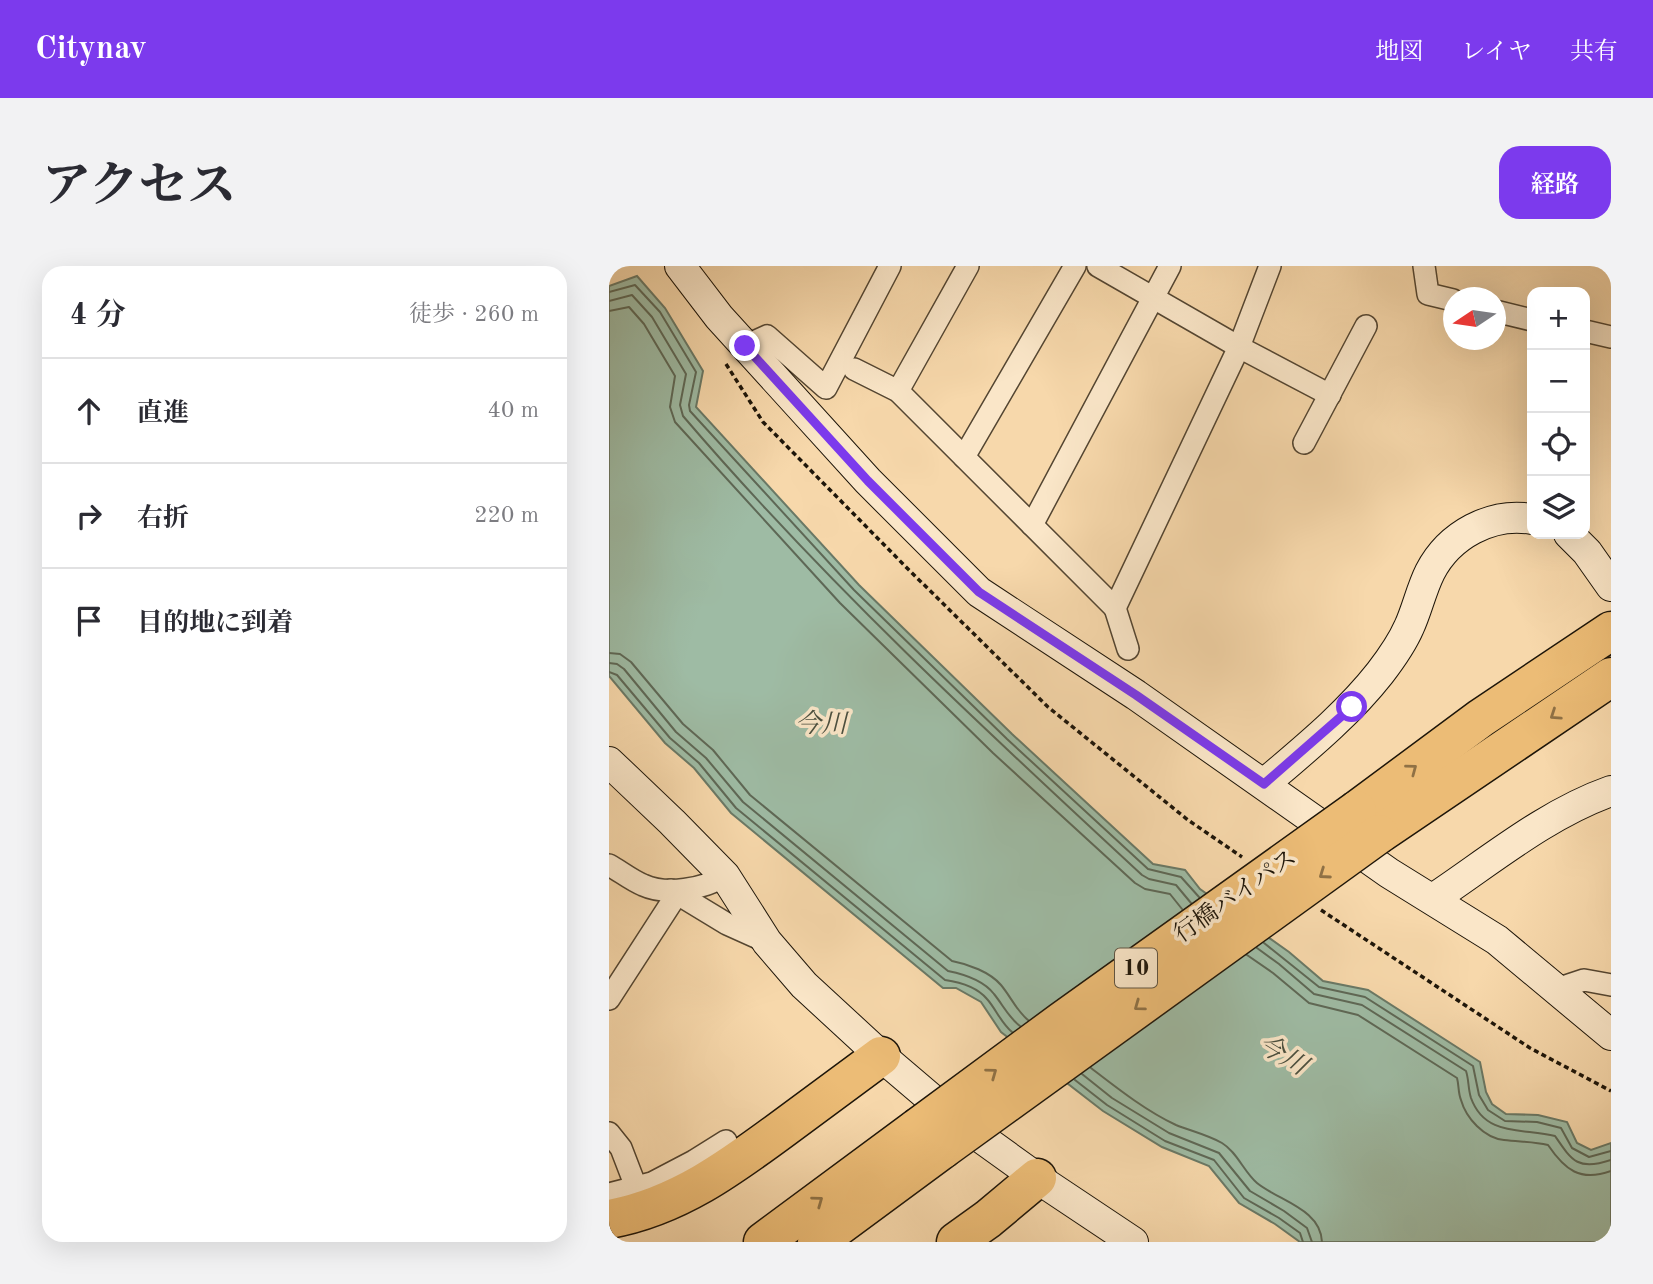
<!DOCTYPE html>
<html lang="ja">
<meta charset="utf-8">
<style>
:root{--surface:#fff;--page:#f2f2f3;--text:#2b2b33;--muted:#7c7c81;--line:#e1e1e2;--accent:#7c3aed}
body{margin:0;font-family:"Old Standard TT","Noto Serif JP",serif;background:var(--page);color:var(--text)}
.controls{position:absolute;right:21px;top:21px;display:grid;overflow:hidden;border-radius:14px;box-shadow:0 7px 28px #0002}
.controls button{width:63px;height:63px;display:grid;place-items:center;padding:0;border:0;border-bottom:2px solid var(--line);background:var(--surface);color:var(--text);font:35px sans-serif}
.compass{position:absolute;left:834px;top:21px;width:63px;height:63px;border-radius:50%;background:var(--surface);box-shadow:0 7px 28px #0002;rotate:257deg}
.stop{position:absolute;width:21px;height:21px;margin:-16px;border:5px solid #7c3aed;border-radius:50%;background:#fff}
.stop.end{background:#7c3aed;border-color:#fff;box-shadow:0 2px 7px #0008}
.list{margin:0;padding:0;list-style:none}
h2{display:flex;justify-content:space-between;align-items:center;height:91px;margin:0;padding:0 28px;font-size:30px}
h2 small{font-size:23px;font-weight:400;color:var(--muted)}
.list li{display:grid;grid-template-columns:46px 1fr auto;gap:21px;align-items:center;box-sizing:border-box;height:105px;padding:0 28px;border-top:2px solid var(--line)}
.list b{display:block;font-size:26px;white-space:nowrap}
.list em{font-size:23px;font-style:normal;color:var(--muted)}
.icon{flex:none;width:38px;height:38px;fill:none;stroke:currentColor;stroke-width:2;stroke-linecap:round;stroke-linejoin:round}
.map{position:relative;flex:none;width:1002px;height:976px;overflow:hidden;border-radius:21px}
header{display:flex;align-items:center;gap:42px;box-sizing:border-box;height:98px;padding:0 35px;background:var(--accent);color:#fff}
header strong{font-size:33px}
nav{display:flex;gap:38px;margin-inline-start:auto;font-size:24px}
.intro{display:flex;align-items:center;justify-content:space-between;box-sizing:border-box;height:168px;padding:0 42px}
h1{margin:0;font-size:49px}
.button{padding:18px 32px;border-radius:21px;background:var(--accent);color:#fff;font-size:24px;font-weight:700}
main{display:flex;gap:42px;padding:0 42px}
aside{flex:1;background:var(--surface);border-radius:21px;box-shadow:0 7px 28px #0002}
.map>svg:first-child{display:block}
.water{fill:#9ebba4;stroke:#6a7966;stroke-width:2}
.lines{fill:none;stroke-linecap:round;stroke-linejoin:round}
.shore{stroke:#5e6856;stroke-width:2}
.street-casing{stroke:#544632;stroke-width:24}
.secondary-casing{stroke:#1d1509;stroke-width:32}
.highway-casing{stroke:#1d1509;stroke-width:41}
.path{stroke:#1d1509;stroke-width:3.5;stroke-dasharray:5 3.5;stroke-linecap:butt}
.street{stroke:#fae6c8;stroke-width:21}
.secondary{stroke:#fae6c8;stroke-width:30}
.highway{stroke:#ecbc76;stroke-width:38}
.highway-bridge-casing{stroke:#1d1509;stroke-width:41;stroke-linecap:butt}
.highway-bridge{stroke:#ecbc76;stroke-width:38}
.oneway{stroke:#8f7145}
.route{stroke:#7c3aed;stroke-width:9}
.labels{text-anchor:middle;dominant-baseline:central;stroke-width:7;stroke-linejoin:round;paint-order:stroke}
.shield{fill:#fae6c8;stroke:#5f5442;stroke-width:2}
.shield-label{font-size:23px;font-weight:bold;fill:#1d1509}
.street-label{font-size:24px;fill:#1d1509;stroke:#fae6c8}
.water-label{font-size:26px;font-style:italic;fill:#4a4f3f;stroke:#fae6c8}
</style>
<header>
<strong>Citynav</strong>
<nav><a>地図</a><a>レイヤ</a><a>共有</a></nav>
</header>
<div class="intro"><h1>アクセス</h1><a class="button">経路</a></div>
<main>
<aside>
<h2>4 分<small>徒歩 · 260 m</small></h2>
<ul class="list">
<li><svg class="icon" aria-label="ahead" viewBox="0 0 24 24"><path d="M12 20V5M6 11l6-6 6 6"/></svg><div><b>直進</b></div><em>40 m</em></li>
<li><svg class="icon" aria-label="right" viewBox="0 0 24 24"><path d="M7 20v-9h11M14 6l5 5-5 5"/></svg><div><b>右折</b></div><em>220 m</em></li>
<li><svg class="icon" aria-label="arrive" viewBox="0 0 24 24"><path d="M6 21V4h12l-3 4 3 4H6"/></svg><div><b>目的地に到着</b></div></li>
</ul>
</aside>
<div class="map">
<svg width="1002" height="976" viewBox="0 0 1002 976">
<rect width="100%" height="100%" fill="#f7d8ab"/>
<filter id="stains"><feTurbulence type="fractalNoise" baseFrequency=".00286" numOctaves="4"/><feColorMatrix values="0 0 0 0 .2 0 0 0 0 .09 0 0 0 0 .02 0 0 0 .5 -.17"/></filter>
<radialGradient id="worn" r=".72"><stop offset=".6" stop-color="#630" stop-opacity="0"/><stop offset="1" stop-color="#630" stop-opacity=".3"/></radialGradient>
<polygon class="water" points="28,10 56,42 94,105 87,141 250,319 403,468 544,598 576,604 591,623 680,686 714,715 759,724 871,796 877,826 883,838 897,848 929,849 958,856 968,877 982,884 1002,877 1002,976 691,976 666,958 630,937 600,900 553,881 494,845 392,766 372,736 347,722 334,722 122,547 85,502 56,477 0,410 0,20"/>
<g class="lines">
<g class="shore">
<polyline points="0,26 26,19 51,46 87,106 80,139 81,145 245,324 398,473 539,603 572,611 590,631"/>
<path d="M 0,35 L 23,29 L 43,51 L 77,108 L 71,139 L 74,150 C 215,315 374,462 533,609 L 540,613 L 567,619 L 582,637"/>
<polyline points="0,45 20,41 35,58 66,110 61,141 66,156 231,337 384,487 526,617 536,623 561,628 573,643"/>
<path d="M 0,387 L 11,388 L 22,396 L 74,458 L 104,484 L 141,529 L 343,695 C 359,698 381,706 392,719 C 402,731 407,744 419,754"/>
<path d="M 0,397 L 8,398 L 15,403 L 67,466 L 97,492 L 134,536 L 339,705 C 354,708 375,715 385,728 C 394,739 400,752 411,760"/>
<path d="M 0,406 L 8,409 L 61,472 L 90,497 L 127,542 L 336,714 C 350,716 368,721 378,733 C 387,743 392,757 403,766"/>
<polyline points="655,677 710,721 756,731 864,800 870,829 879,844 896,855 928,856 952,862 963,882 980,891 1002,885"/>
<path d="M 648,682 L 670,698 L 705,728 L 753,739 L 857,805 C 860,814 859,823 862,832 C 876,871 914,862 946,870 C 963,895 969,905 1002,894"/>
<path d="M 638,689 L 664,707 L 700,737 L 749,749 L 848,812 C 850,819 849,827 852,834 C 857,852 875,872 895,874 C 910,876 924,875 939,879 C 956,904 971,916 1002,905"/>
<path d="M 482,802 C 508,822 537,845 567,859 C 582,865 599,869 613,877 C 628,886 635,906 648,917 C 670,935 712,943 713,976"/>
<polyline points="473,808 503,832 560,867 610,887 641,925 675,945 698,962 703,976"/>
<polyline points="466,814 498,839 556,875 605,894 635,932 670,952 691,967 694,976"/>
</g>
<defs>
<g id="street">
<polyline points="489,0 630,81 721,129"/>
<polyline points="815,0 819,28 844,34"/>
<polyline points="886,45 923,54"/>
<polyline points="976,65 1002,71"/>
<polyline points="136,80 158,70 217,122 281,0"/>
<polyline points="245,103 289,125 506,342 630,81 661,0"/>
<polyline points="289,125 359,0"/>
<polyline points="695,177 757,60"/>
<polyline points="355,191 466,0"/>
<polyline points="423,259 561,0"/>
<polyline points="506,342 519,383"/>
<path d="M 0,599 C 11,605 22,614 34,619 C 58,630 94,623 116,610"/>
<polyline points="62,624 118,658 158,676"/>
<polyline points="948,723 975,714 1002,719"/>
<polyline points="0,733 68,628"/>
<polyline points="0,867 12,882 27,921"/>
<polyline points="0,928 43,917 85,895 117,875"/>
</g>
<g id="secondary">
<polyline points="71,0 110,51 259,215 370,326 527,429 780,607 888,674 1002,769"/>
<polyline points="960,268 978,286 1002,320"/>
<polyline points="0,496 63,556 116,610 158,676 195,719 272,790 346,853 428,912 524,976"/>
<path d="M 655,518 C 696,483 738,449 771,407 C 781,394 793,377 800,361 C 808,344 812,324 821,306 C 840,269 882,246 923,253"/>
<path d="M 824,633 C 881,595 937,548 1002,525"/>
</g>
<g id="highway">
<polyline points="748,544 872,452 1002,365"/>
<polyline points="770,568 1002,411"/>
<path d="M 0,953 C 68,941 122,901 176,861 C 208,837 240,814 272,790"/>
<polyline points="154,976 308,862"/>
<polyline points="208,976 334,883"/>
<polyline points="347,976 379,953 428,912"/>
</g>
</defs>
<use href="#street" class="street-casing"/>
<use href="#secondary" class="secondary-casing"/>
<use href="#highway" class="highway-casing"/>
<g class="path">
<polyline points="117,98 154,156 299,303 439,441 579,554 633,591"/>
<polyline points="712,644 921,782 1002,825"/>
</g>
<use href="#street" class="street"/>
<use href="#secondary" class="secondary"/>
<use href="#highway" class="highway"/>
<defs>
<g id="highway-bridge">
<polyline points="308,862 453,755 748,544"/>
<polyline points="334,883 770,568"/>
</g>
</defs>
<use href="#highway-bridge" class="highway-bridge-casing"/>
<use href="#highway-bridge" class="highway-bridge"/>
</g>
<defs><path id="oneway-chevron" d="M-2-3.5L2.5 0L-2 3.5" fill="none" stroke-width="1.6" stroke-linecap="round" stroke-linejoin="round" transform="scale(1.75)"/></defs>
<g class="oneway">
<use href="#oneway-chevron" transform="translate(946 449) rotate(146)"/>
<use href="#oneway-chevron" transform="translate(803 503) rotate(-37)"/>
<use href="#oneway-chevron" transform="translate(715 608) rotate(145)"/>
<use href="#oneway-chevron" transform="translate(530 740) rotate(144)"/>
<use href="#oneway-chevron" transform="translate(383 807) rotate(-36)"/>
<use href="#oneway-chevron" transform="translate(209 935) rotate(-36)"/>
</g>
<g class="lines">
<polyline class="route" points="136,80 259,215 370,326 527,429 655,518 743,441"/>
</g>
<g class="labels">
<rect class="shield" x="506" y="682.5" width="42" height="39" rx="5"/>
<g class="shield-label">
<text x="527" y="702">10</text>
</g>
<g class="street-label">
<text transform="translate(627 631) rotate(-35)">行橋バイパス</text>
</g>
<g class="water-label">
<text x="212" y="459">今川</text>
<text transform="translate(673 790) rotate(31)">今川</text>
</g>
</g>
<rect width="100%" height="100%" filter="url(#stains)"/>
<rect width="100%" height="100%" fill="url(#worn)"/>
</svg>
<div class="controls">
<button>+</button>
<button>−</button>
<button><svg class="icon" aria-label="locate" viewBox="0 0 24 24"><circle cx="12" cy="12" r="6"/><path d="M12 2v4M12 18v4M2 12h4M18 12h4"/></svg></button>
<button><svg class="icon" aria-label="layers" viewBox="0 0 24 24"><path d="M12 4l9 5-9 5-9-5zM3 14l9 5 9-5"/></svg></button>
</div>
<svg class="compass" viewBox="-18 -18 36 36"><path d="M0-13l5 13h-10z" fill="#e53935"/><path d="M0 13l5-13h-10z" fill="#7c7c81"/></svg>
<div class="stop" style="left:743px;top:441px"></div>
<div class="stop end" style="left:136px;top:80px"></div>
</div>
</main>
